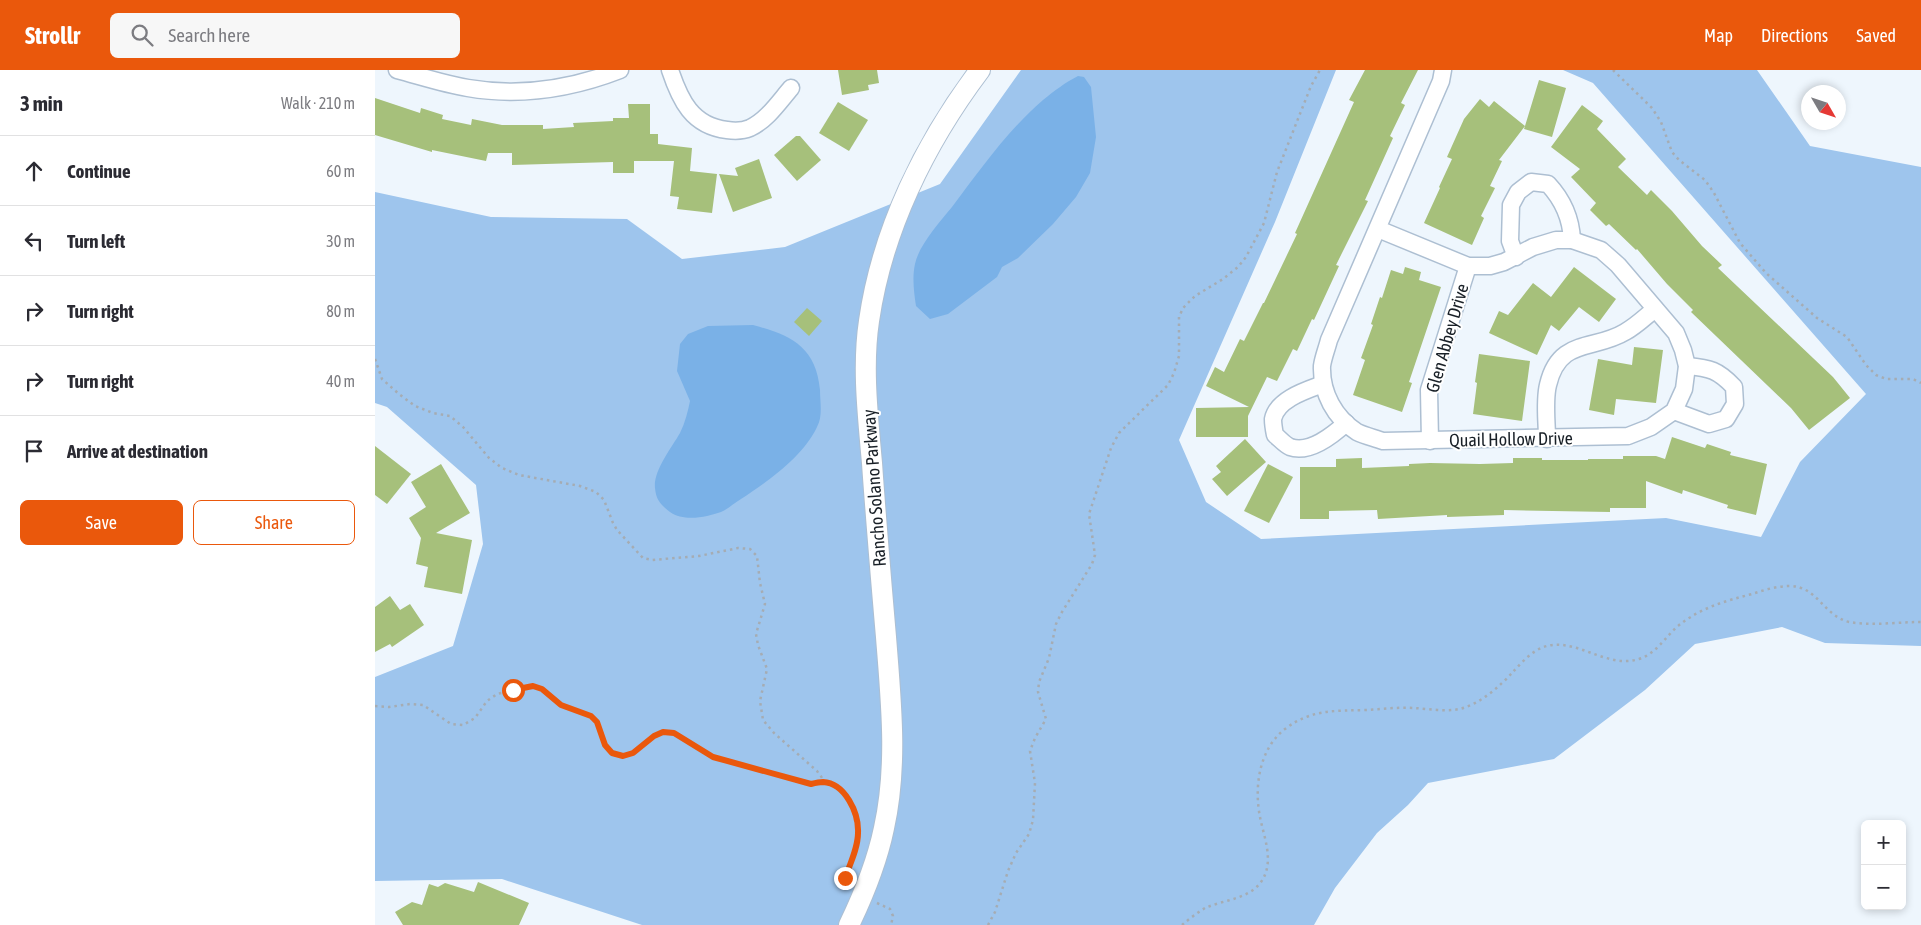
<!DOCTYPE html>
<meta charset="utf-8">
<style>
:root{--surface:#fff;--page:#f7f7f7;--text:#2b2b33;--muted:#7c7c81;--line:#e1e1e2;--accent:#ea580c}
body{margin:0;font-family:"Asap Condensed",sans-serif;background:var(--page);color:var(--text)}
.controls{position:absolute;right:15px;bottom:15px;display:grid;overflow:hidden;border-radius:8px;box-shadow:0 2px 8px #0003}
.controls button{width:45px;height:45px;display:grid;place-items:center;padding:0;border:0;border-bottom:1px solid var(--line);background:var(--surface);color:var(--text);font:25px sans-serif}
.compass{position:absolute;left:1426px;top:15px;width:45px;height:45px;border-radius:50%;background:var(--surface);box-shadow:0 2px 8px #0003;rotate:129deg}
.stop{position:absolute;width:15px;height:15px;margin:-11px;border:4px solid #ea580c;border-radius:50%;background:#fff}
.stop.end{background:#ea580c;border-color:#fff;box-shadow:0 1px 5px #0008}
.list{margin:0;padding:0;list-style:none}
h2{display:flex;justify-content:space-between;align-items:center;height:65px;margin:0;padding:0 20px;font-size:21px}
h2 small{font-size:16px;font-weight:400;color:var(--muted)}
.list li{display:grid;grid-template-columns:32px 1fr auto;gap:15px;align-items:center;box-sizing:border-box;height:70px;padding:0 20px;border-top:1px solid var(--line)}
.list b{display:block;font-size:19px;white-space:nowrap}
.list em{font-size:16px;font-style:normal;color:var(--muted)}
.actions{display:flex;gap:10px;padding:15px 20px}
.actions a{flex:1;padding:11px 0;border:1px solid var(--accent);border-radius:8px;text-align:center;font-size:18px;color:var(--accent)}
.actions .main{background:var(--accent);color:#fff}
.icon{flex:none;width:28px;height:28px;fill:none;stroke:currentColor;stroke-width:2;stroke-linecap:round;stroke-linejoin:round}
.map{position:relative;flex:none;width:1546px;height:855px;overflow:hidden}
header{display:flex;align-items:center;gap:30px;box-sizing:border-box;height:70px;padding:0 25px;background:var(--accent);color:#fff}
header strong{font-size:24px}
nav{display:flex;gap:28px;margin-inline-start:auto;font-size:18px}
.search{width:350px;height:45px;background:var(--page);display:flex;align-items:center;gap:12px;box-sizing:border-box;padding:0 18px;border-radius:8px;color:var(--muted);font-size:19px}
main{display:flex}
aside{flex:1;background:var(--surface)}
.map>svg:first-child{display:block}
.green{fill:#9ec5ed}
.water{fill:#7ab1e7}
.building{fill:#a6c07b}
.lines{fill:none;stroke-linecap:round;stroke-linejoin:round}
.minor-casing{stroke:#adbfd2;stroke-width:19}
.tertiary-casing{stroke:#adbfd2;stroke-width:22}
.path{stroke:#a5acb3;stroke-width:2.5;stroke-dasharray:2.5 4;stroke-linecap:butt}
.minor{stroke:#fff;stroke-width:16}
.tertiary{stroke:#fff;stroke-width:20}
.route{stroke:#ea580c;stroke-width:6}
.labels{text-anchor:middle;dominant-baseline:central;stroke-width:4;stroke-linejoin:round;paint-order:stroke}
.street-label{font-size:18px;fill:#192027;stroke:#fff}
</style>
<header>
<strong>Strollr</strong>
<div class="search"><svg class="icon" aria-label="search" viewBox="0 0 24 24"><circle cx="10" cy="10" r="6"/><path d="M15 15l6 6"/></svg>Search here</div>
<nav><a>Map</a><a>Directions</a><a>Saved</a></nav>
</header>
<main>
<aside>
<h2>3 min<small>Walk · 210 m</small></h2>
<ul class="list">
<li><svg class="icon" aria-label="ahead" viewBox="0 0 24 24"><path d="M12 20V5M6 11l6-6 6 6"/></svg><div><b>Continue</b></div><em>60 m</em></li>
<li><svg class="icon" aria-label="left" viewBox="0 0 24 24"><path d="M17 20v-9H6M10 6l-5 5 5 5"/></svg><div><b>Turn left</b></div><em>30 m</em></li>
<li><svg class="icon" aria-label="right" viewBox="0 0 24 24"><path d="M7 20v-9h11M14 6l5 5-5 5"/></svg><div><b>Turn right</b></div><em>80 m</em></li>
<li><svg class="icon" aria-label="right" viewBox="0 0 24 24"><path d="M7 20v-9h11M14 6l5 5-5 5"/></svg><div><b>Turn right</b></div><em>40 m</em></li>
<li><svg class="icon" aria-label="arrive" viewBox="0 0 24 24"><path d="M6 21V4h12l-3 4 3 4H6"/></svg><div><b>Arrive at destination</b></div></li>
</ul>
<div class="actions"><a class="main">Save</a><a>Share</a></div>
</aside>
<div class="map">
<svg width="1546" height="855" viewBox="0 0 1546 855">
<rect width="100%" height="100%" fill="#eef6fd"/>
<polygon class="green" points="646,0 961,0 900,152 804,370 831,432 886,469 1291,448 1386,467 1425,392 1491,324 1218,13 1188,0 1382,0 1435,76 1546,97 1546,576 1450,573 1407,557 1320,574 1270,620 1179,689 1053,713 1033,735 1002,763 960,818 939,855 267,855 127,809 0,811 0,607 78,576 108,474 101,415 12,337 0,333 0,122 116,147 252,149 307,189 410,177 565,114"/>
<g class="water">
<path d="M 703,6 L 709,7 L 716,17 L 721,67 L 715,103 L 701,127 L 678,154 L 643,188 L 627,197 L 622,207 L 573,244 L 555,249 L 541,236 C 539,222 537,208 540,194 C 544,175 564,153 577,137 C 605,100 633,60 668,30 C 679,21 691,12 703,6 Z"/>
<path d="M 378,255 C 415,265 441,276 445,320 C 445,332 448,346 442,357 C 428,387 392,412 366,429 C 359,433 353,439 346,442 C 332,447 309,452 295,442 C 286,435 281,430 280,418 C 278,401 297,377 305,363 C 310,353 313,341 315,331 L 302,301 L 305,274 L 313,264 L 333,256 Z"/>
</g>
<g class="building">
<polygon points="463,0 502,0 504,13 493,15 494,20 467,25"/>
<polygon points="990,0 1043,0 1026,33 1030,35 1015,66 1018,68 990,130 993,131 961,195 964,196 939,250 937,249 922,281 918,279 902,311 892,307 873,346 873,367 821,367 821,338 874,337 831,316 840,297 849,302 865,269 869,271 888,233 889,233 922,164 920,163 979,32 974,30"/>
<polygon points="1164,10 1191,18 1177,67 1149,59 1150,56 1124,90 1127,91 1115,116 1120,118 1106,146 1109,148 1097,175 1049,153 1065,118 1064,117 1077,89 1072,87 1089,49 1105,29 1114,37 1119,31 1150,56"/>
<polygon points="0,28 45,43 46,38 68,45 67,49 96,55 97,49 127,55 168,55 168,59 199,57 198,53 238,51 238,48 254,48 253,34 275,34 275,64 283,64 283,74 317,78 315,101 342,104 337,143 302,139 304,127 295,126 299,91 259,91 259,103 238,103 238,92 137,95 137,83 113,83 111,91 57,80 57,82 0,65"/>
<polygon points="463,32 493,50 474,81 444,63"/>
<polygon points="1207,35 1228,51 1222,59 1251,89 1243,97 1272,125 1276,120 1297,141 1327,176 1347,195 1343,198 1458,307 1475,328 1434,360 1416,338 1316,242 1318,240 1292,214 1262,179 1261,180 1234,154 1231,156 1215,140 1221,133 1196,107 1205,99 1176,77"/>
<polygon points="421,66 425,66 446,90 422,111 399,85"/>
<polygon points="384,89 397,128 358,142 344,104 363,106 360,98"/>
<polygon points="1030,197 1046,202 1044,210 1066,217 1034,312 1037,313 1027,342 978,325 990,290 986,288 998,255 996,254 1005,227 1007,228 1016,200 1028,204"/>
<polygon points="1199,197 1241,229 1224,252 1204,237 1184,261 1176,255 1162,285 1114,263 1124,241 1133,245 1158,213 1176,227"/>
<polygon points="432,238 447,251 434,266 419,252"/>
<polygon points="1259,277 1288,280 1281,333 1241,329 1239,345 1214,340 1223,289 1257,295"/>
<polygon points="1104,284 1155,291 1147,351 1098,344 1102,313 1100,312"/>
<polygon points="1297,367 1330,378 1332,374 1356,382 1355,385 1392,394 1381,445 1352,438 1353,435 1308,420 1307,424 1271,411 1271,438 1235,438 1235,442 1129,440 1129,445 1072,447 1072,445 1003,449 1002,440 954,441 954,449 925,449 925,397 961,397 961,389 987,388 987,398 1034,396 1034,394 1055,393 1105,394 1138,393 1138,388 1167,388 1167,390 1213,390 1213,389 1248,389 1248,386 1281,386 1290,389"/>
<polygon points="870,369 891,392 852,426 837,409 846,402 841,396"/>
<polygon points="0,376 36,404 12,434 0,425"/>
<polygon points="66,394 95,443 61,463 97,470 87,524 49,517 53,497 41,494 46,468 34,448 51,437 36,412"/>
<polygon points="893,394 918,407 894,453 869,441"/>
<polygon points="15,526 25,540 35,534 49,555 17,577 15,574 0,582 0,537"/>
<polygon points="103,812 154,833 144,855 28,855 20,842 37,832 47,835 54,814 63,817 70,813 99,822"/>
</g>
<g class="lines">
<defs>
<g id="minor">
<path d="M 22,0 C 45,6 69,14 93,18 C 145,27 196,19 245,0"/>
<path d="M 295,0 C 305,30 317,56 352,60 C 359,61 368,61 375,58 C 392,50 404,32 416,18"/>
<path d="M 1003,159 L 1093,196 L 1115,196 L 1129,192 L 1158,177 L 1181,170 L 1197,170 L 1226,180 L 1243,195 L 1301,263 L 1308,280 L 1312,296 L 1309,319 L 1299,341 L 1276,357 L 1253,366 L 1008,371 C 1000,368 990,366 982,362 C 960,348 946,323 947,296 C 948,288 952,278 954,270 L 1066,11 L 1068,0"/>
<path d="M 1141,187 L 1135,171 L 1136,135 L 1143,122 L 1156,112 L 1173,114 C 1188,130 1196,147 1197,170"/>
<path d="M 948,314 C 932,320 902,329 898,349 C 898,353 899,360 900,365 C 904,368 910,375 915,377 C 934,384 958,365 971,353"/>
<path d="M 1299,341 L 1334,354 L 1351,349 L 1360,334 L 1359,317 C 1343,300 1335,298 1312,296"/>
<path d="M 1172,369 C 1172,352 1169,331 1173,315 C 1184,267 1219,281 1250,262 C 1261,256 1270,247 1280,239"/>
<polyline points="1055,371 1054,320 1093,196"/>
</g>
<path id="tertiary" d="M 474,855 C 489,824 502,792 509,758 C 523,695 516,631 511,567 C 506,509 501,451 497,393 C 493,347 487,297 494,251 C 507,160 550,73 605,0"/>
</defs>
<use href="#minor" class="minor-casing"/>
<use href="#tertiary" class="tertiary-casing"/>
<g class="path">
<polyline points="1238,0 1277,38 1286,52 1297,82 1304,90 1330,110 1339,123 1365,173 1391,203 1442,248 1472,267 1491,295 1501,305 1511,309 1538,309 1546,313"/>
<polyline points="0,289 7,309 24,324 40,336 58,343 75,346 88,357 114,388 127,398 144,405 205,416 221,422 229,430 238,453 242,460 268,488 277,490 324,486 363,478 375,479 382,486 385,513 390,534 381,564 383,575 392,599 385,631 388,650 399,663 442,701 450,712 467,721 476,733 483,763 479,784 470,808 469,815 471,820"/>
<polyline points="0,636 14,637 35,634 48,635 76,654 88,655 100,648 112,631 122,624 158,615 167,619 186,635 216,646 222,652 230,675 237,683 248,686 259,683 279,666 288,662 299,663 338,687 436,714 450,712"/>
<polyline points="502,833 515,839 518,846 516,855"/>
<polyline points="613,855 620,842 633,801 641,783 654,764 658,750 660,713 655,681 660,668 671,649 663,622 664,612 674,588 681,554 687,542 717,494 720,485 714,444 736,378 744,363 793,315 799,303 804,286 804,247 808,238 820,226 848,209 863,197 871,187 889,153 902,102 936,16 945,0"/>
<path d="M 807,855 C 814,849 822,843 830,838 C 848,830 874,829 886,812 C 900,792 889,768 885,747 C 879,717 884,679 910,659 C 936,639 960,641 991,640 C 1007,639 1023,637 1039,638 C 1055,639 1076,643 1091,637 C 1108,631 1125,616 1137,603 C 1145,594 1155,583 1166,578 C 1198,564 1231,600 1264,589 C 1281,584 1290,567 1303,556 C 1325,538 1350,531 1377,524 C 1389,520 1402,516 1415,516 C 1442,516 1449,546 1474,552 C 1497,556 1523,552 1546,552"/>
</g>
<use href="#minor" class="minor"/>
<use href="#tertiary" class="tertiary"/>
</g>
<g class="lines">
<path class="route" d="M 138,620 L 158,616 L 167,619 L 186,635 L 216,646 L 222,652 L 230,675 L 237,683 L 248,686 L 258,683 L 279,666 L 288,662 L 299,663 L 338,687 L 436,714 C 440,713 444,712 448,712 C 470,713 484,743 483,763 C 483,778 475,794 470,808"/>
</g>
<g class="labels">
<g class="street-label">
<text transform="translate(1072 268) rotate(-74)">Glen Abbey Drive</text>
<text transform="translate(1136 369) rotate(-1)">Quail Hollow Drive</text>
<text transform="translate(499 418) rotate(-94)">Rancho Solano Parkway</text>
</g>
</g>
</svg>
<div class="controls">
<button>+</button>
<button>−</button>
</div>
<svg class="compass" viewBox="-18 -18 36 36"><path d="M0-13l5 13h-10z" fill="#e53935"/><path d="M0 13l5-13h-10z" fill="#7c7c81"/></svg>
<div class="stop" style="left:138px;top:620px"></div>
<div class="stop end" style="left:470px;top:808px"></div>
</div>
</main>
